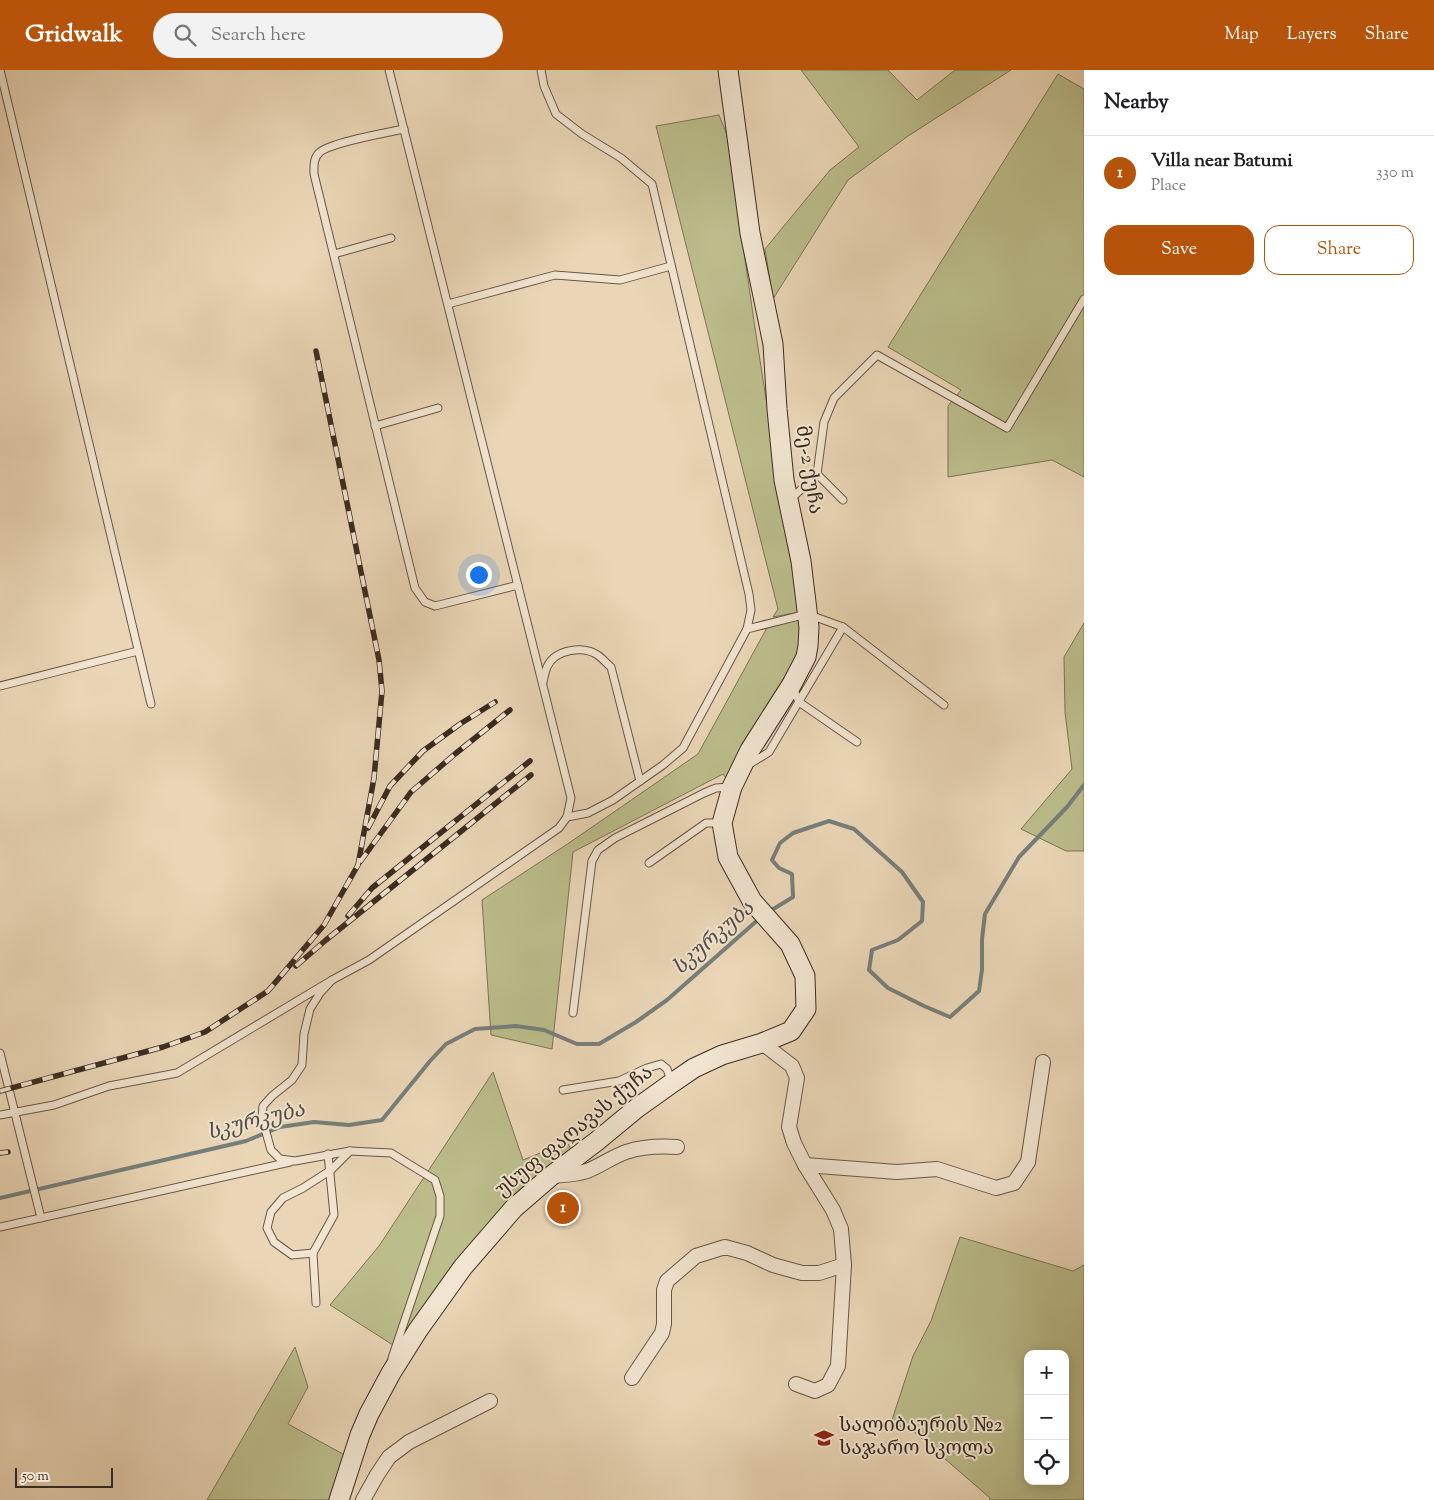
<!DOCTYPE html>
<meta charset="utf-8">
<style>
:root{--surface:#fff;--page:#f2f2f2;--text:#202124;--muted:#757577;--line:#e0e0e0;--accent:#b45309}
body{margin:0;font-family:"Sorts Mill Goudy","Noto Serif Georgian",serif;background:var(--page);color:var(--text)}
.controls{position:absolute;right:15px;bottom:15px;display:grid;overflow:hidden;border-radius:10px;box-shadow:0 2px 12px #0003}
.controls button{width:45px;height:45px;display:grid;place-items:center;padding:0;border:0;border-bottom:1px solid var(--line);background:var(--surface);color:var(--text);font:25px sans-serif}
.scale{position:absolute;left:15px;bottom:12px;width:98px;box-sizing:border-box;padding-left:5px;border:2px solid #3c2b21;border-top:0;font-size:14px;line-height:18px;white-space:nowrap;color:#3c2b21;-webkit-text-stroke:4px #f1e4d0;paint-order:stroke}
.you{position:absolute;left:478px;top:504px;width:18px;height:18px;margin:-12px;border:4px solid #fff;border-radius:50%;background:#1a73e8;box-shadow:0 0 0 8px #1a73e833}
.badge{display:grid;place-items:center;width:32px;height:32px;border-radius:50%;background:var(--accent);color:#fff;font-size:16px;font-weight:700}
.pin{position:absolute;translate:-50% -50%;border:2px solid #fff;box-shadow:0 1px 5px #0006}
.list{margin:0;padding:0;list-style:none}
h2{display:flex;justify-content:space-between;align-items:center;height:65px;margin:0;padding:0 20px;font-size:21px}
h2 small{font-size:16px;font-weight:400;color:var(--muted)}
.list li{display:grid;grid-template-columns:32px 1fr auto;gap:15px;align-items:center;box-sizing:border-box;height:75px;padding:0 20px;border-top:1px solid var(--line)}
.list b{display:block;font-size:19px;white-space:nowrap}
.list p{margin:0;font-size:16px;white-space:nowrap;color:var(--muted)}
.list em{font-size:16px;font-style:normal;color:var(--muted)}
.actions{display:flex;gap:10px;padding:15px 20px}
.actions a{flex:1;padding:11px 0;border:1px solid var(--accent);border-radius:15px;text-align:center;font-size:18px;color:var(--accent)}
.actions .main{background:var(--accent);color:#fff}
.icon{flex:none;width:28px;height:28px;fill:none;stroke:currentColor;stroke-width:2;stroke-linecap:round;stroke-linejoin:round}
.map{position:relative;flex:none;width:1084px;height:1430px;overflow:hidden}
header{display:flex;align-items:center;gap:30px;box-sizing:border-box;height:70px;padding:0 25px;background:var(--accent);color:#fff}
header strong{font-size:24px}
nav{display:flex;gap:28px;margin-inline-start:auto;font-size:18px}
.search{width:350px;height:45px;background:var(--page);display:flex;align-items:center;gap:12px;box-sizing:border-box;padding:0 18px;border-radius:28px;color:var(--muted);font-size:19px}
main{display:flex}
aside{flex:1;background:var(--surface)}
.map>svg:first-child{display:block}
.green{fill:#bbbd8b;stroke:#7c7456;fill-rule:evenodd}
.lines{fill:none;stroke-linecap:round;stroke-linejoin:round}
.stream{stroke:#767f7c;stroke-width:4}
.lane-casing{stroke:#685646;stroke-width:9}
.street-casing{stroke:#685646;stroke-width:16}
.secondary-casing{stroke:#3c2b21;stroke-width:21}
.lane{stroke:#f1e4d0;stroke-width:7}
.street{stroke:#f1e4d0;stroke-width:14}
.secondary{stroke:#f1e4d0;stroke-width:19}
.rail-casing{stroke:#3c2b21;stroke-width:5.5}
.rail{stroke:#f1e4d0;stroke-width:4;stroke-dasharray:11;stroke-linecap:butt}
.labels{text-anchor:middle;dominant-baseline:central;stroke-width:4;stroke-linejoin:round;paint-order:stroke}
.street-label{font-size:20px;fill:#3c2b21;stroke:#f1e4d0}
.poi-label{font-size:20px;fill:#3c2b21;stroke:#f1e4d0;text-anchor:start}
.water-label{font-size:21px;font-style:italic;fill:#544e47;stroke:#f1e4d0}
</style>
<header>
<strong>Gridwalk</strong>
<div class="search"><svg class="icon" aria-label="search" viewBox="0 0 24 24"><circle cx="10" cy="10" r="6"/><path d="M15 15l6 6"/></svg>Search here</div>
<nav><a>Map</a><a>Layers</a><a>Share</a></nav>
</header>
<main>
<div class="map">
<svg width="1084" height="1430" viewBox="0 0 1084 1430">
<rect width="100%" height="100%" fill="#ead6b6"/>
<filter id="stains"><feTurbulence type="fractalNoise" baseFrequency=".004" numOctaves="4"/><feColorMatrix values="0 0 0 0 .2 0 0 0 0 .09 0 0 0 0 .02 0 0 0 .5 -.17"/></filter>
<radialGradient id="worn" r=".72"><stop offset=".6" stop-color="#630" stop-opacity="0"/><stop offset="1" stop-color="#630" stop-opacity=".3"/></radialGradient>
<g class="green">
<polygon points="801,0 888,0 917,30 955,0 1011,0 908,66 848,110 773,229 765,179 830,100 859,77"/>
<polygon points="1058,4 1084,19 1084,407 1052,390 948,407 948,336 961,320 888,277"/>
<polygon points="719,45 727,65 755,258 799,542 773,547 778,539 656,56"/>
<polygon points="807,544 808,576 732,717 723,704 573,782 552,979 491,965 482,830 569,773 698,684 769,554"/>
<polygon points="1084,553 1084,781 1066,781 1021,759 1072,699 1065,642 1064,587"/>
<polygon points="493,1002 523,1090 567,1072 576,1088 551,1106 404,1282 330,1235 379,1176"/>
<path d="M 960,1167 L 1073,1201 L 1084,1195 L 1084,1430 L 989,1430 L 990,1428 L 913,1361 L 891,1353 L 913,1286 L 931,1251 ZM 1028,1284 L 1065,1284 L 1065,1411 L 1028,1411 Z"/>
<polygon points="295,1277 308,1317 288,1354 352,1389 339,1430 207,1430"/>
</g>
<g class="lines">
<g class="stream">
<polyline points="770,841 793,827 792,804 779,798 772,790 780,773 793,763 829,751 854,759 902,802 923,832 922,851 898,870 872,880 869,900 888,918 924,936 950,947 979,921 982,900 982,869 985,844 1019,787 1067,737 1084,715"/>
<polyline points="0,1128 246,1071 280,1057 314,1052 349,1055 382,1050 430,991 446,974 475,959 516,956 544,960 577,974 599,974 636,952 667,930 760,848"/>
</g>
<defs>
<g id="lane">
<polyline points="0,0 151,634"/>
<polyline points="541,0 544,16 556,44 582,64 621,88 652,114 749,524 751,540 747,559"/>
<path d="M 404,59 C 386,63 332,72 320,82 C 313,88 314,96 314,104 L 415,518 L 425,532 L 435,536 L 518,515"/>
<polyline points="334,184 391,168"/>
<polyline points="448,234 555,205 620,210 671,196"/>
<polyline points="375,356 438,338"/>
<polyline points="817,404 843,430"/>
<polyline points="791,429 817,404 824,352 834,328 877,285 1007,358 1084,229"/>
<polyline points="843,557 944,635"/>
<path d="M 543,612 C 544,608 545,602 547,597 C 555,579 584,575 599,586 C 603,589 607,594 611,597 L 640,711"/>
<polyline points="0,616 138,581"/>
<polyline points="793,617 799,632 857,672"/>
<polyline points="567,747 588,743 613,730 663,695 683,678 747,559 807,544 843,557 769,682 748,695"/>
<polyline points="649,793 706,753 721,753"/>
<polyline points="332,910 369,890 559,758 567,747 571,728 389,0"/>
<polyline points="573,943 592,791 598,780 615,768 704,723 716,718 729,717"/>
<polyline points="0,983 41,1148"/>
<polyline points="563,1020 619,1011 647,998 661,994 667,999 672,1013"/>
<polyline points="0,1045 54,1035 109,1016 177,1003 332,910 320,923 310,939 304,964 302,995 292,1010 272,1026 263,1036 262,1048 271,1080 280,1089 295,1091 350,1081 391,1083 435,1110 440,1126 440,1146 392,1288"/>
<polyline points="0,1157 290,1092"/>
<polyline points="313,1183 292,1185 274,1172 267,1158 271,1142 283,1128 303,1118 331,1100 350,1081"/>
<polyline points="316,1233 313,1183 334,1145 328,1084"/>
</g>
<g id="street">
<polyline points="762,973 792,996 797,1008 789,1057 794,1073 805,1095 833,1140 841,1159 844,1195"/>
<polyline points="805,1095 897,1102 937,1099 996,1118 1014,1113 1028,1092 1043,992"/>
<path d="M 551,1106 C 563,1105 575,1105 587,1101 C 600,1096 612,1087 626,1082 C 641,1077 661,1076 677,1077"/>
<polyline points="632,1308 662,1263 664,1254 664,1220 667,1211 696,1186 725,1177 747,1183 773,1195 802,1203 819,1203 844,1195 838,1296 828,1315 815,1321 796,1314"/>
<polyline points="363,1430 377,1405 389,1387 409,1372 490,1331"/>
</g>
<polyline id="secondary" points="339,1430 360,1365 369,1344 391,1303 418,1260 463,1197 514,1138 551,1106 597,1071 637,1038 672,1013 694,998 722,985 762,973 791,961 806,939 805,906 790,874 752,831 728,787 722,753 732,717 750,680 792,614 806,587 808,576 809,557 801,491 784,410 777,339 773,274 750,163 728,0"/>
</defs>
<use href="#lane" class="lane-casing"/>
<use href="#street" class="street-casing"/>
<use href="#secondary" class="secondary-casing"/>
<use href="#lane" class="lane"/>
<use href="#street" class="street"/>
<use href="#secondary" class="secondary"/>
<defs>
<g id="rail">
<polyline points="368,758 390,716 423,681 460,654 495,632"/>
<polyline points="360,792 411,722 455,684 510,640"/>
<polyline points="348,846 372,818 530,691"/>
<polyline points="296,896 326,870 531,705"/>
<polyline points="0,1021 163,977 205,962 268,921 324,855 358,795 374,708 382,621 379,590 316,281"/>
<polyline points="0,1083 8,1082"/>
</g>
</defs>
<use href="#rail" class="rail-casing"/>
<use href="#rail" class="rail"/>
</g>
<defs>
<symbol id="school-bare" viewBox="-9 -9 18 18"><path d="M0-5L7-2L0 1L-7-2ZM-4 1L0 2.5L4 1V4Q0 6-4 4Z" fill="#8f2418" stroke="#f1e4d0" stroke-width="2.5" paint-order="stroke"/></symbol>
</defs>
<g fill-rule="evenodd">
<use href="#school-bare" x="810" y="1354" width="28" height="28"/>
</g>
<g class="labels">
<g class="street-label">
<text transform="translate(808 400) rotate(81)">მე-2 ქუჩა</text>
<text transform="translate(575 1062) rotate(-39)">უსუფ ფაღავას ქუჩა</text>
</g>
<g class="poi-label">
<text x="839" y="1356">სალიბაურის №2<tspan x="839" dy="23">საჯარო სკოლა</tspan></text>
</g>
<g class="water-label">
<text transform="translate(714 869) rotate(-41)">სკურკუბა</text>
<text transform="translate(256 1052) rotate(-14)">სკურკუბა</text>
</g>
</g>
<rect width="100%" height="100%" filter="url(#stains)"/>
<rect width="100%" height="100%" fill="url(#worn)"/>
</svg>
<div class="controls">
<button>+</button>
<button>−</button>
<button><svg class="icon" aria-label="locate" viewBox="0 0 24 24"><circle cx="12" cy="12" r="6"/><path d="M12 2v4M12 18v4M2 12h4M18 12h4"/></svg></button>
</div>
<div class="scale">50 m</div>
<div class="you"></div>
<div class="pin badge" style="left:563px;top:1138px">1</div>
</div>
<aside>
<h2>Nearby<small></small></h2>
<ul class="list">
<li><span class="badge">1</span><div><b>Villa near Batumi</b><p>Place</p></div><em>330 m</em></li>
</ul>
<div class="actions"><a class="main">Save</a><a>Share</a></div>
</aside>
</main>
